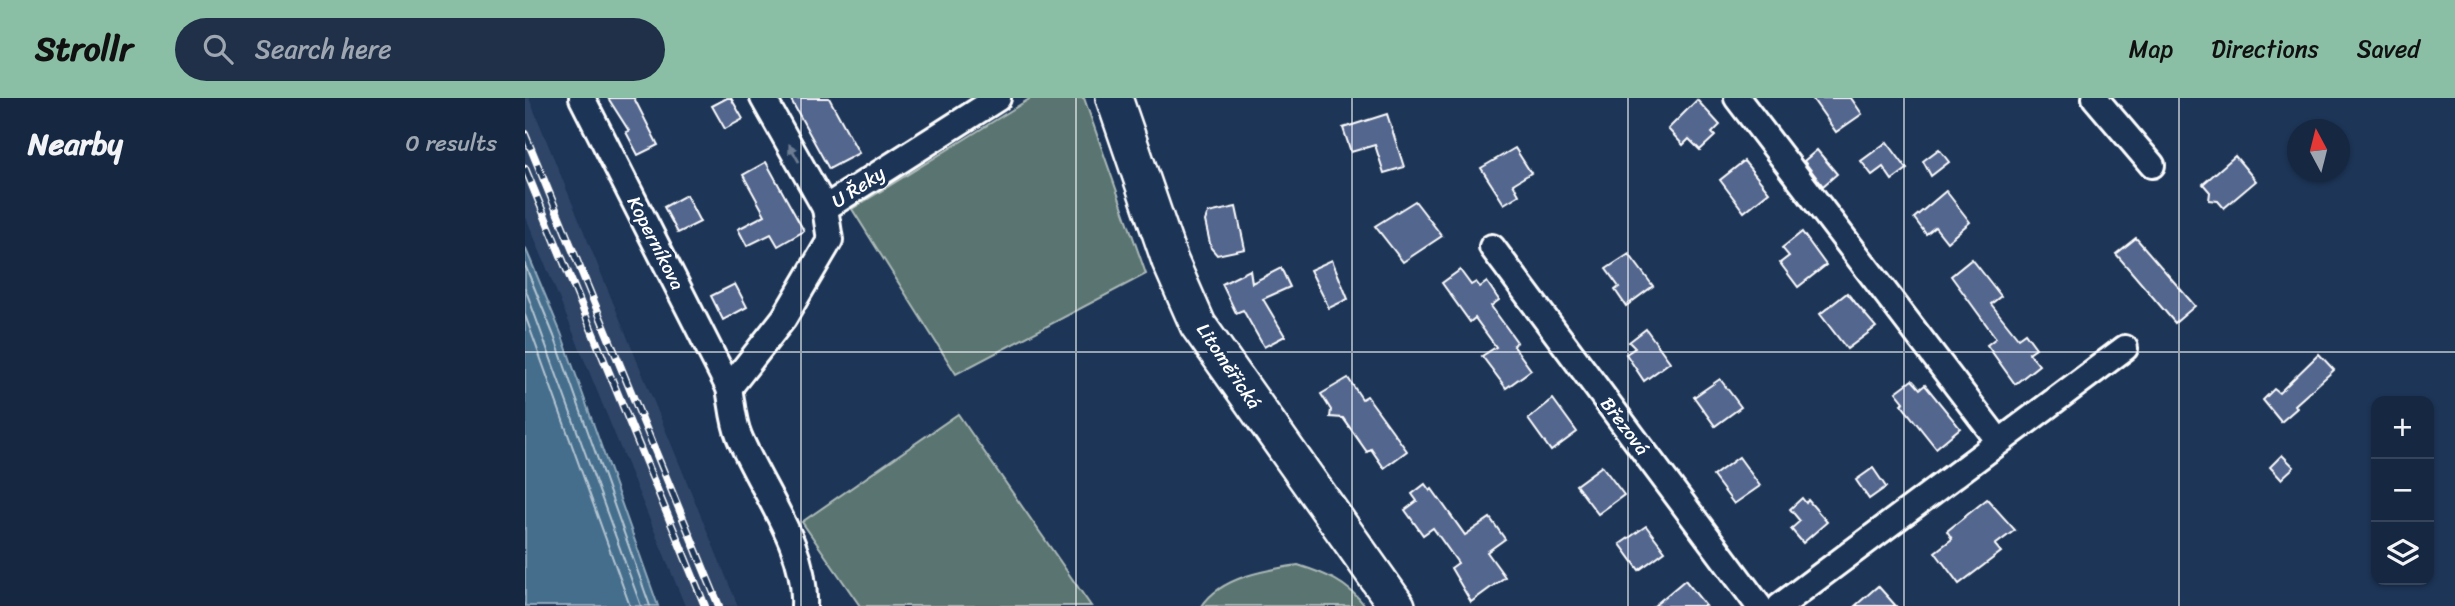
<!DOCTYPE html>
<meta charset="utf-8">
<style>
:root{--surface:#162841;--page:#1f3048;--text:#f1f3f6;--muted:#9ea6b1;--line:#35445a;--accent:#8abfa5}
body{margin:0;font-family:Sriracha,sans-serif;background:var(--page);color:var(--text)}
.controls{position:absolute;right:21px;bottom:21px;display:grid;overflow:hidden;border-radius:14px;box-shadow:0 2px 5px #0004}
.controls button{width:63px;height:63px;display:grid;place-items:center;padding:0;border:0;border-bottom:2px solid var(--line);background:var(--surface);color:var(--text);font:35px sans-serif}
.compass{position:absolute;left:1762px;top:21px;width:63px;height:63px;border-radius:50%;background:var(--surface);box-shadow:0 2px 5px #0004;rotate:353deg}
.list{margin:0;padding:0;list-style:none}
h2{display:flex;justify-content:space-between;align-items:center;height:91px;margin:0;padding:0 28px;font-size:30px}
h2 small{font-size:23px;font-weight:400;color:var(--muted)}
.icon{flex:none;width:38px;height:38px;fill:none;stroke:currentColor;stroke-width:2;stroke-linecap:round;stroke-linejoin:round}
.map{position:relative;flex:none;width:1930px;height:508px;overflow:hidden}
header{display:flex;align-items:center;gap:42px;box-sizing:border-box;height:98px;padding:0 35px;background:var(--accent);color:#111}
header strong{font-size:33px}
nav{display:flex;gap:38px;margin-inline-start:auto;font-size:24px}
.search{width:490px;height:63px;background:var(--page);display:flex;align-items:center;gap:18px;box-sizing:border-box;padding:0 24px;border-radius:38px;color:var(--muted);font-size:26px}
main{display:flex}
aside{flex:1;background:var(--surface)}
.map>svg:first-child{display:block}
.built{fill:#2d4468}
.green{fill:#5a7471;stroke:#acbab8;stroke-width:2}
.water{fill:#456e8d;stroke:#8fa8bb;stroke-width:2}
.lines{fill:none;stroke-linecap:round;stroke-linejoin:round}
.shore{stroke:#b5c5d1;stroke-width:2}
.building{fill:#53668e;stroke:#fff;stroke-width:2}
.street-casing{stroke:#fff;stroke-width:30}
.secondary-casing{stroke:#fff;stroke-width:40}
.street{stroke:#1d3557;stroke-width:24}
.secondary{stroke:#1d3557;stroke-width:35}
.rail-casing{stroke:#fff;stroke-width:8}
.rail{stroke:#1d3557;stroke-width:5;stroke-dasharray:16;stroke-linecap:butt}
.oneway{fill:#6c7c92}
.grid{fill:none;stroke:#fff;stroke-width:2;stroke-opacity:0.55}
.labels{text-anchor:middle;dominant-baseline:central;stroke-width:7;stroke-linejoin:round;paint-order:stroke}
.street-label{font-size:19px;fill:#fff;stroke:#1d3557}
</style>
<header>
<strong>Strollr</strong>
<div class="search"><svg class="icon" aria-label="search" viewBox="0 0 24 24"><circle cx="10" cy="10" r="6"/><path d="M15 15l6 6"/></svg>Search here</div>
<nav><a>Map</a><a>Directions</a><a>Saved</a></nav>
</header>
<main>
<aside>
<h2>Nearby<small>0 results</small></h2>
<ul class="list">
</ul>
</aside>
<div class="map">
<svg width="1930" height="508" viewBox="0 0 1930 508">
<rect width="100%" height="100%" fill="#1d3557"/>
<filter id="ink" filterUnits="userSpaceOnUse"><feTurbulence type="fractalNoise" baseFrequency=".0143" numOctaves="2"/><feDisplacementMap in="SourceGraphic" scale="14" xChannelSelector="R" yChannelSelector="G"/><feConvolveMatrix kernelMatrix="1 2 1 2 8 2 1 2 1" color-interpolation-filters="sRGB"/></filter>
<g filter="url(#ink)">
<polygon class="built" points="0,0 4,0 213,508 160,508 0,117"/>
<g class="green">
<polygon points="506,0 559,0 621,176 431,276 327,111"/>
<polygon points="433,316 566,508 335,508 277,424"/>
<path d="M 773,467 C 801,476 822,484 840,508 L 677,508 C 696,479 740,472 773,467 Z"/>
</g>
<polygon class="water" points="0,149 36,235 133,508 0,508"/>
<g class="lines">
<g class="shore">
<polyline points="0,167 29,238 125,508"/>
<polyline points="0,190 116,508"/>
<polyline points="0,217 105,508"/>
</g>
</g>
<g class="building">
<polygon points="83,0 109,0 133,47 113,57 101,34 104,33"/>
<polygon points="202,0 206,0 218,21 200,31 187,8"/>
<polygon points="265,0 304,0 334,55 304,71"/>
<polygon points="1287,0 1326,0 1337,16 1311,34"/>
<polygon points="1172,2 1195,27 1187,35 1190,38 1175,52 1164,41 1158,47 1143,31"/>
<polygon points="862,16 879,69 859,75 850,47 826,54 818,30"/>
<polygon points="1362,44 1382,71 1367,82 1358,69 1347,77 1336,63"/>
<polygon points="990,50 1006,75 988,86 994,97 979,106 956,70"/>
<polygon points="1414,51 1424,64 1406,78 1398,63"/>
<polygon points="1292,52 1312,76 1298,88 1279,63"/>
<polygon points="1710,58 1731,83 1699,110 1693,103 1684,102 1685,94 1678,86"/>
<polygon points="1219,63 1244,94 1219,114 1195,82"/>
<polygon points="241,64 279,133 253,148 246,136 222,148 213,131 240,117 218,77"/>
<polygon points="1421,93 1445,124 1422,144 1410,129 1401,136 1389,120"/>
<polygon points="161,97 175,124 153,135 139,109"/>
<polygon points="890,103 917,138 878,164 850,128"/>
<polygon points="711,109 720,151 692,157 686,150 680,123 683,115"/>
<polygon points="1277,134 1301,167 1273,189 1255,165 1264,158 1257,150"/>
<polygon points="1611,140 1670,208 1650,225 1591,156"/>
<polygon points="1104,156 1128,188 1101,208 1090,192 1094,189 1081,171"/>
<polygon points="1447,161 1476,198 1466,206 1493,240 1500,235 1511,250 1504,255 1514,267 1490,286 1462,247 1471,240 1426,178"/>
<polygon points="807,162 823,201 804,210 785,172"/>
<polygon points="756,170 765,189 738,201 760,238 739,249 718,212 711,215 697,186 725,172 727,185"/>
<polygon points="935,172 946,187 951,184 955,189 962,184 974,202 966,208 992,244 988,247 1006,272 981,290 957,258 971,249 950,220 945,224 917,185"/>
<polygon points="210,186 222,209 198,222 186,198"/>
<polygon points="1322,195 1351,229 1322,251 1295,216"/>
<polygon points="1121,231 1145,264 1119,283 1101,256 1110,250 1104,244"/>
<polygon points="1794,256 1809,272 1770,307 1772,310 1756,324 1738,302 1749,291 1754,295"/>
<polygon points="823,280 837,301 842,298 882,353 859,370 846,351 842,354 818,320 805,319 806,312 796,296"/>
<polygon points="1195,281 1216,309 1190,328 1169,299"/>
<polygon points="1387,282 1395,291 1400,287 1435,330 1411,350 1376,306 1379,304 1371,294"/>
<polygon points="1028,301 1052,334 1026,353 1003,321"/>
<polygon points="1757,357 1769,369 1756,381 1745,369"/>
<polygon points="1214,359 1235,388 1209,406 1188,378"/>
<polygon points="1077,368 1099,397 1073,416 1051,387"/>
<polygon points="1348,370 1361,389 1344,401 1331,382"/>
<polygon points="900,386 905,393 907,391 940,437 965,420 980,441 962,454 980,479 946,504 926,470 933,465 908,430 898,437 880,412 892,403 887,396"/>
<polygon points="1277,400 1281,405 1283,402 1302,424 1278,445 1266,431 1275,423 1265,411"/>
<polygon points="1462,401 1490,432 1470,447 1476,454 1434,486 1410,454 1427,441 1422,433"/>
<polygon points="1121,428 1140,453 1114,472 1095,446"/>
<polygon points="1160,482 1181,508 1129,508"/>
<polygon points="1353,488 1371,508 1330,508"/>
</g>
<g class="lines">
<defs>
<g id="street">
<path d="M 57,0 L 204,290 C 207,305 208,324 214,338 C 236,392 282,447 279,508"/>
<polyline points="238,0 300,110"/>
<polyline points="1212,0 1473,342"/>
<polyline points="1570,0 1627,67"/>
<polyline points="967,149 1234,508"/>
<polyline points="204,290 259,220 305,142 300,110 473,0"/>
<polyline points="1255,508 1600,250"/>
</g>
<polyline id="secondary" points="589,0 645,163 673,227 872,508"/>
</defs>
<use href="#street" class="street-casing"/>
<use href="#secondary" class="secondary-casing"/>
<use href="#street" class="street"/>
<use href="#secondary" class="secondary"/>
<defs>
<g id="rail">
<polyline points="0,36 194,508"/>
<polyline points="0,70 180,508"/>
</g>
</defs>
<use href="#rail" class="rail-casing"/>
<use href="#rail" class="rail"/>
</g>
<defs><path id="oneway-solid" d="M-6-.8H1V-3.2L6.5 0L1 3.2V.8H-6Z" transform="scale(1.75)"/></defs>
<use class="oneway" href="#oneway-solid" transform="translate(269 55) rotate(-119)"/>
</g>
<path class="grid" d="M 276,0 L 276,508M 551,0 L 551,508M 827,0 L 827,508M 1103,0 L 1103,508M 1379,0 L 1379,508M 1654,0 L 1654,508M 0,254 L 1930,254"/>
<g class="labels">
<g class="street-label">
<text transform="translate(333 89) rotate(-33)">U Řeky</text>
<text transform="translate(131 145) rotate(63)">Koperníkova</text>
<text transform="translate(704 268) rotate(56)">Litoměřická</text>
<text transform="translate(1100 328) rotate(53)">Březová</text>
</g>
</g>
</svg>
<div class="controls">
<button>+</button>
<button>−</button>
<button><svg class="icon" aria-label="layers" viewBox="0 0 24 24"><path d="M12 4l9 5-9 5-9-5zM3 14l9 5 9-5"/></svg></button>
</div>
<svg class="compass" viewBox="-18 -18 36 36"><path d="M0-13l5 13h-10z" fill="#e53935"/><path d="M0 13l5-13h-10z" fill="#9ea6b1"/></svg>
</div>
</main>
